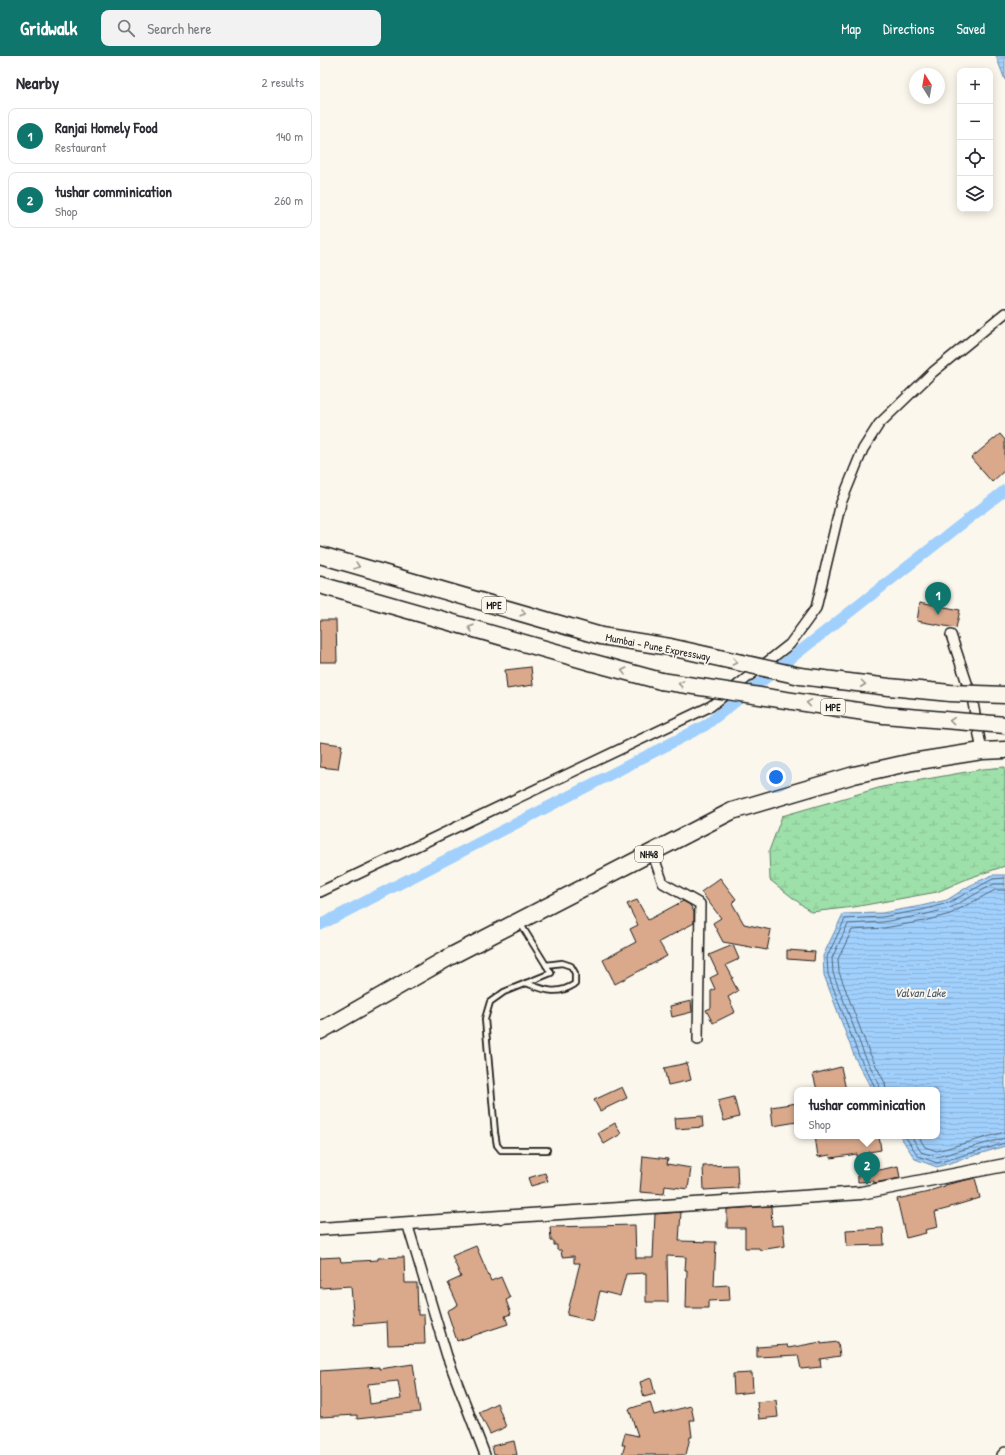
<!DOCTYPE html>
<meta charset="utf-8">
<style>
:root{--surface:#fff;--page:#f2f2f3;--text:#2b2b33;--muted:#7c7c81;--line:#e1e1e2;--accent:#0f766e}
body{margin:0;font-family:"Patrick Hand",sans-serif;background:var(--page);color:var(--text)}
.controls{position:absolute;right:12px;top:12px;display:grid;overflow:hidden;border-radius:8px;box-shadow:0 2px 10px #0003}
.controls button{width:36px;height:36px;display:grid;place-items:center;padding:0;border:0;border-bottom:1px solid var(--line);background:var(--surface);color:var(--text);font:20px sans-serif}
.compass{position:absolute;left:589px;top:12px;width:36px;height:36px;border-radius:50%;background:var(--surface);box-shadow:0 2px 10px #0003;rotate:349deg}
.you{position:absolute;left:456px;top:721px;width:14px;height:14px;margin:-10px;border:3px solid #fff;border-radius:50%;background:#1a73e8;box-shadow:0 0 0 6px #1a73e833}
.badge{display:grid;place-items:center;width:26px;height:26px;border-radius:50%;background:var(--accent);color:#fff;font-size:13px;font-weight:700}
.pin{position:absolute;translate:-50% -33px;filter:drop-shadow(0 1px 2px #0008)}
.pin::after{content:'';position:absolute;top:21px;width:14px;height:12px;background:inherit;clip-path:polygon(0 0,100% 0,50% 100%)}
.popup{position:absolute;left:474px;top:1031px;width:146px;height:52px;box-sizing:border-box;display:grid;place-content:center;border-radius:8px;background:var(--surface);filter:drop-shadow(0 1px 3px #0005);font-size:13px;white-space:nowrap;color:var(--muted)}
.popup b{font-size:15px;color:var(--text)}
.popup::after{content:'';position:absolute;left:50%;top:100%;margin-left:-8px;border:8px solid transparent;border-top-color:var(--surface)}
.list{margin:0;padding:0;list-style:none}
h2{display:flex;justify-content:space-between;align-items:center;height:52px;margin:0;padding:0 16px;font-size:17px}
h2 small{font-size:13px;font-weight:400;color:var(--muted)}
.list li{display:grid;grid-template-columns:26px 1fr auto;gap:12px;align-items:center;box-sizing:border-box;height:56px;margin:0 8px 8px;padding:0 8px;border:1px solid var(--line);border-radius:8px}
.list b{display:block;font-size:15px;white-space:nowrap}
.list p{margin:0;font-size:13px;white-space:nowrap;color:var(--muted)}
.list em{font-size:13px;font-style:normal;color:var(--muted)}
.icon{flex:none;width:22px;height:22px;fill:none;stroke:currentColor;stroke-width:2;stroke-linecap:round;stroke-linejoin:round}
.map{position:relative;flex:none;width:685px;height:1399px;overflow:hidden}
header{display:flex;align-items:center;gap:24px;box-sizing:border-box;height:56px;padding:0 20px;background:var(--accent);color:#fff}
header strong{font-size:19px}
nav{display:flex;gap:22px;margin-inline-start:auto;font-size:14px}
.search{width:280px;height:36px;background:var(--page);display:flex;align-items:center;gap:10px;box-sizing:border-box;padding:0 14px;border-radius:8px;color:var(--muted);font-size:15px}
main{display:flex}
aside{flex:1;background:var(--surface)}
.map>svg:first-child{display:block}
.wetland{fill:url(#wetland-marsh);stroke:#5d7e63}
.water{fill:url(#water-rules);stroke:#6c88a3}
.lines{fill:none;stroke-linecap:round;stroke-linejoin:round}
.shore{stroke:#516476;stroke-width:1}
.canal{stroke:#a1d0fd;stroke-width:11}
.building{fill:#daa98c;stroke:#1c1c1c;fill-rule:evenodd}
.lane-casing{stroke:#1c1c1c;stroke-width:8}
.street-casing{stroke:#1c1c1c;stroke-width:12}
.secondary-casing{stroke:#1c1c1c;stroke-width:15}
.highway-casing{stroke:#1c1c1c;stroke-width:19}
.lane{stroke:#fbf7ec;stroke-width:4.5}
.street{stroke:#fbf7ec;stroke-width:9}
.secondary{stroke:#fbf7ec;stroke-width:12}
.highway{stroke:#fbf7ec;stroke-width:16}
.highway-bridge-casing{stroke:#1c1c1c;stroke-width:19;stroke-linecap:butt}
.highway-bridge{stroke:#fbf7ec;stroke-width:16}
.oneway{stroke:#97948e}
.labels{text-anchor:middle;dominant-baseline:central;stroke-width:3.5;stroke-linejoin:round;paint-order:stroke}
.shield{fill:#fbf7ec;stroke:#5f5e5a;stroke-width:1}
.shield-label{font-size:10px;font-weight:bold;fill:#1c1c1c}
.street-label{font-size:11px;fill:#1c1c1c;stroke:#fbf7ec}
.water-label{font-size:12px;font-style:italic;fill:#4b5b6b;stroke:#fbf7ec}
</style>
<header>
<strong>Gridwalk</strong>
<div class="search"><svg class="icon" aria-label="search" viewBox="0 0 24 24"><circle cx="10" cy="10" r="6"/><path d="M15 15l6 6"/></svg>Search here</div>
<nav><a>Map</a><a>Directions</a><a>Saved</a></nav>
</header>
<main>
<aside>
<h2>Nearby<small>2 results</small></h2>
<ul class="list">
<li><span class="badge">1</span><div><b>Ranjai Homely Food</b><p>Restaurant</p></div><em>140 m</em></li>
<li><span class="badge">2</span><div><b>tushar comminication</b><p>Shop</p></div><em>260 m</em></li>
</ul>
</aside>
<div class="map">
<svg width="685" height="1399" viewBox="0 0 685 1399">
<defs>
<pattern id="wetland-marsh" width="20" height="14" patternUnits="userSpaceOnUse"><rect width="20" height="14" fill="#9ee0aa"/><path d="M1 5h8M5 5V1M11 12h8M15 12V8" fill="none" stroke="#88c092"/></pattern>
<pattern id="water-rules" width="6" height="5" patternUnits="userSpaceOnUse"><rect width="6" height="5" fill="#a1d0fd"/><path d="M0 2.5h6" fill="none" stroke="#8ab2d8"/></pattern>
</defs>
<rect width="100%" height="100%" fill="#fbf7ec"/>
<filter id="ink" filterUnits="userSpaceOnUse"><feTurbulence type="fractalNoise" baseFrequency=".025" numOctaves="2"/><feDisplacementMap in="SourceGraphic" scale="8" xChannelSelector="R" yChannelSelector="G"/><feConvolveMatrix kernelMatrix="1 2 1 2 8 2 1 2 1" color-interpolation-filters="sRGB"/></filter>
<g filter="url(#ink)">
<polygon class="wetland" points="685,711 685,810 649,822 617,836 534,851 491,856 450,824 449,795 462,760 562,731 663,713"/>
<g class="water">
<polygon points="676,0 685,0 685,24"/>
<polygon points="672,819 685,819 685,1090 617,1111 595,1103 580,1080 617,1080 617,1034 552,1034 535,1002 504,919 503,900 523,858 562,857 601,850 627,844 649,830"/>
</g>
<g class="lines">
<g class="shore">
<polyline points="555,1034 555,1031 539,1000 508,918 507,901 525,863 562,861 602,854 628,847 673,823 685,822"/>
<polyline points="560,1034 559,1028 544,998 513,917 512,902 528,868 563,866 603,859 630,852 674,828 685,828"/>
<polyline points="566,1034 565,1027 549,996 519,916 518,903 532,874 564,872 604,865 630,858 675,834 685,834"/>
<polyline points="585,1080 598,1100 617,1107 685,1087"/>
<polyline points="591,1080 601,1096 617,1101 685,1082"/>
<polyline points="598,1080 605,1091 617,1095 685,1076"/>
</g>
<polyline class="canal" points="0,869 386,669 685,434"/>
</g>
<g class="building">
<polygon points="680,378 685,384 685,414 672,426 651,402"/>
<polygon points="600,546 640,554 636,572 597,565"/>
<polygon points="0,564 16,564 17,606 0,606"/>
<polygon points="211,611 213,629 187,633 185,614"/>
<polygon points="0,686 22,689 18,713 0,711"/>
<polygon points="400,822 416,843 412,847 424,868 451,874 447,894 403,886 393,867 401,862 381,836"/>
<polygon points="317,844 328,864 363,845 370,849 374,856 374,867 339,886 347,900 295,928 283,904 316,886 310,873 318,869 307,848"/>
<polygon points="413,889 419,903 406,909 413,922 411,922 418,935 408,941 415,956 393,967 386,954 391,952 391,935 395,933 390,922 398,918 389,899"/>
<polygon points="467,894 495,896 494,905 467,903"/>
<polygon points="371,945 372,956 352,961 350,950"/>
<polygon points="367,1007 371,1024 348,1029 344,1012"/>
<polygon points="521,1011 526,1034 497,1034 493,1018"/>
<polygon points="302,1031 307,1042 280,1055 274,1044"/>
<polygon points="414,1041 419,1061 404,1065 398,1045"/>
<polygon points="477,1047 477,1066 453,1070 451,1051"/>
<polygon points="382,1060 383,1071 356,1073 355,1062"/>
<polygon points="295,1067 301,1078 284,1088 278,1077"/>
<polygon points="495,1080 559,1080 561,1094 549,1096 550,1116 578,1110 580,1122 554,1127 554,1125 538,1126 537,1098 511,1102 510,1099 498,1101"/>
<polygon points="323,1100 348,1103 347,1108 371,1112 368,1133 345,1130 344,1138 320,1136"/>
<polygon points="417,1109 418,1132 384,1134 383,1110"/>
<polygon points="225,1117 228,1125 211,1130 208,1122"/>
<polygon points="655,1122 660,1142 630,1151 630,1152 615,1156 618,1171 605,1174 606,1177 586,1182 577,1143 609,1136 609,1135 625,1130 625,1129"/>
<polygon points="451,1150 452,1170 463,1169 465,1190 440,1194 439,1192 425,1192 425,1172 407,1172 407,1153"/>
<polygon points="361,1156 359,1185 396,1186 394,1230 409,1229 410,1244 388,1245 388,1252 366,1252 367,1214 365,1214 366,1201 347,1200 348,1246 326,1246 326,1217 306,1218 300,1240 280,1235 273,1265 247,1259 260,1207 254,1207 254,1200 242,1201 241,1194 237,1194 237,1189 234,1189 234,1185 231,1185 230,1171 315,1169 316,1202 333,1202 335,1158"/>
<polygon points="563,1172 564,1189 527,1190 526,1174"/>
<polygon points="156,1190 171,1225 181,1221 190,1242 186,1244 191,1258 185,1260 188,1268 137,1285 127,1255 138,1249 128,1227 141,1221 132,1200"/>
<polygon points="20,1201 21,1206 58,1204 58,1202 84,1201 85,1227 97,1227 98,1259 104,1259 105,1288 68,1289 67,1266 34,1269 31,1230 0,1232 0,1202"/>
<polygon points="501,1286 501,1288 518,1286 520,1300 500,1303 501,1311 481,1313 478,1299 437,1301 437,1291 467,1289 468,1292"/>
<path d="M 93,1308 L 100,1356 L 37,1363 L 37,1359 L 0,1361 L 0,1315 L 59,1311 L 59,1313 ZM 78,1325 L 81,1343 L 50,1348 L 48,1328 Z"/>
<polygon points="432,1317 433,1336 414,1338 413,1318"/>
<polygon points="331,1322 335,1338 324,1341 320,1326"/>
<polygon points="456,1344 458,1361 439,1363 437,1346"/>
<polygon points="330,1346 334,1359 371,1350 374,1364 370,1364 372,1381 370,1381 366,1399 302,1399 305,1389 302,1389 305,1377 318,1380 309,1353"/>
<polygon points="177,1347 186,1371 170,1378 159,1356"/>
<polygon points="194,1385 197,1399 174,1399 172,1390"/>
</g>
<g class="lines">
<defs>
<g id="lane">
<polyline points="200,867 231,917 184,936 170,946 165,963 175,1077 177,1089 181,1094 227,1094"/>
<path d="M 206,927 C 225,934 236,940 255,928 L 255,917 L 251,910 L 242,907 L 226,909"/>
</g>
<g id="street">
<polyline points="631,579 652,642 662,695"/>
<polyline points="332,796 343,827 380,848 378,984"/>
<polyline points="0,836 391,650 470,588 496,552 521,447 543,393 559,368 613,316 685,257"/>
<polyline points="87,1167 127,1300 165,1399"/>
<polyline points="682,1399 685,1396"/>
</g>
<polyline id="secondary" points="0,1173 541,1137 685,1109"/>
<g id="highway">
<polyline points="0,499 281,580 350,591"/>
<polyline points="0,529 274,607 341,625"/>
<polyline points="0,975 133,899 412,755 534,719 592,706 662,695 685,694"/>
</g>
</defs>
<use href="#lane" class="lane-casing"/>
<use href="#street" class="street-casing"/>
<use href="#secondary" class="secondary-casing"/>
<use href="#highway" class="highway-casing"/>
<use href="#lane" class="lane"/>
<use href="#street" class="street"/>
<use href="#secondary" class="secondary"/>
<use href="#highway" class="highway"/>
<defs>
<g id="highway-bridge">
<polyline points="350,591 480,620 569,631 630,637 685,639"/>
<polyline points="341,625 564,659 685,669"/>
</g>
</defs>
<use href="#highway-bridge" class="highway-bridge-casing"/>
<use href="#highway-bridge" class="highway-bridge"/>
</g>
<defs><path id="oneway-chevron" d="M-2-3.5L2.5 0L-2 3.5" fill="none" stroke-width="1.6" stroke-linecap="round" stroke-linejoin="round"/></defs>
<g class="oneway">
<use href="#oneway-chevron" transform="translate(37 510) rotate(16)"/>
<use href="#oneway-chevron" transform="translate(203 557) rotate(16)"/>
<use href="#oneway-chevron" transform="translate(151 572) rotate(-164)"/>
<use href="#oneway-chevron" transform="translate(415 606) rotate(12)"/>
<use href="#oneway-chevron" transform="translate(304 615) rotate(-166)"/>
<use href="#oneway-chevron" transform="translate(361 628) rotate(-171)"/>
<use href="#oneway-chevron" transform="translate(543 628) rotate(7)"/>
<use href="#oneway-chevron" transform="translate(489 647) rotate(-171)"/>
<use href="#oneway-chevron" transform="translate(632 665) rotate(-175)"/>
</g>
</g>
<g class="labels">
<g class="shield">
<rect x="162" y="541" width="24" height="16" rx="3"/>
<rect x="501" y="643" width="24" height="16" rx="3"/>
<rect x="315" y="790" width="28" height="16" rx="3"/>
</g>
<g class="shield-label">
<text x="174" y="549">MPE</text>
<text x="513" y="651">MPE</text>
<text x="329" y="798">NH48</text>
</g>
<g class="street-label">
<text transform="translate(338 591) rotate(11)">Mumbai - Pune Expressway</text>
</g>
<g class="water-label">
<text x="600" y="936">Valvan Lake</text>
</g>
</g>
</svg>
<div class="controls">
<button>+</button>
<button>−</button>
<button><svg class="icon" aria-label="locate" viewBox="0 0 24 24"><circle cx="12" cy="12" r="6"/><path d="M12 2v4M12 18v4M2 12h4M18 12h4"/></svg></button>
<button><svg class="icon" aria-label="layers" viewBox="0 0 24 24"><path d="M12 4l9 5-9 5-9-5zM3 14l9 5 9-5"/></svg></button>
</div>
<svg class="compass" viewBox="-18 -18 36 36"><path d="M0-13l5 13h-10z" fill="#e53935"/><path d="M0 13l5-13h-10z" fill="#7c7c81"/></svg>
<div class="you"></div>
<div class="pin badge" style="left:618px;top:559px">1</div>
<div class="pin badge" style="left:547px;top:1129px">2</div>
<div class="popup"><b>tushar comminication</b>Shop</div>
</div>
</main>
